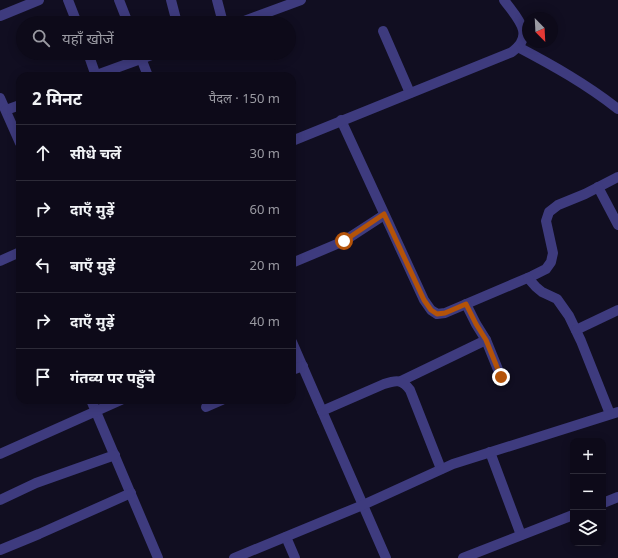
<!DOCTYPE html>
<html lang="hi">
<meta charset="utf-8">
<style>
:root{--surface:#0d0a19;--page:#1b1826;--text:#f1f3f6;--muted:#9a9aa2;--line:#2d2b38}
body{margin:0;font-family:"Noto Sans","Noto Sans Devanagari",sans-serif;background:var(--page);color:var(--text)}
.controls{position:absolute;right:12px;bottom:12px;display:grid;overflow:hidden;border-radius:8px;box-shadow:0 2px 10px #0003}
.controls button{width:36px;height:36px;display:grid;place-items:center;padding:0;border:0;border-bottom:1px solid var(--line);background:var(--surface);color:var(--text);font:20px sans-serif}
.compass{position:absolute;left:522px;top:12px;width:36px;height:36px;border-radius:50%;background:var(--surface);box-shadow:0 2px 10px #0003;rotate:156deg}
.stop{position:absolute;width:12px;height:12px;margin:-9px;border:3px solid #b45309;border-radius:50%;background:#fff}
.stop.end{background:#b45309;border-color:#fff;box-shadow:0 1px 4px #0008}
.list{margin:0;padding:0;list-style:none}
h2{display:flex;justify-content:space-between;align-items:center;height:52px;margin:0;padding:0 16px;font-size:17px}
h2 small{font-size:13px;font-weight:400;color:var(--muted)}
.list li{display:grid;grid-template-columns:26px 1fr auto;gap:12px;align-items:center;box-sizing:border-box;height:56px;padding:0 16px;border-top:1px solid var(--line)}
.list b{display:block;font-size:15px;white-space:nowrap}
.list em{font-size:13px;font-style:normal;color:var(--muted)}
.icon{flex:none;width:22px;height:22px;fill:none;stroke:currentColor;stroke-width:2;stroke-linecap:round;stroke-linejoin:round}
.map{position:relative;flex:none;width:618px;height:558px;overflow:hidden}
.search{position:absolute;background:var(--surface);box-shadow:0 2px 10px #0003;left:16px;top:16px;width:280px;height:44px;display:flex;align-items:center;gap:10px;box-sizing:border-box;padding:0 14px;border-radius:22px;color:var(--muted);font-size:15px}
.panel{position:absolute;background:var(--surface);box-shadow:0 2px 10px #0003;left:16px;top:72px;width:280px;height:332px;border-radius:12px}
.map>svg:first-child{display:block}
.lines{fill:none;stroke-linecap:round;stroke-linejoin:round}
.street{stroke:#3e3b7e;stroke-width:10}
.route{stroke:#b45309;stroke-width:5}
</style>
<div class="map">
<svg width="618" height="558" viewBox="0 0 618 558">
<rect width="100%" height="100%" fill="#110e21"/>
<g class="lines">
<g class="street">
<polyline points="68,0 77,23"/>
<polyline points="119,0 128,23"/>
<polyline points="171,0 177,23"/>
<polyline points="217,0 223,23"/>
<polyline points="0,16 39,0"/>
<polyline points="239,23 301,0"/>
<polyline points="383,31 410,93"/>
<path d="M 518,47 C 554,66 586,84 618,109"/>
<polyline points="88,53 96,76"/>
<polyline points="139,53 148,76"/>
<polyline points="94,76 157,53"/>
<polyline points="0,98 20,143"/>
<polyline points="6,110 20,105"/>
<polyline points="341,120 424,300 431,310 437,314 445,313 532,276 546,269 551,262 553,253 546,221 549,212 558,205 585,194 618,177"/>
<path d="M 292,141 L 512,52 C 536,35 517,18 504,0"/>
<polyline points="598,187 618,225"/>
<polyline points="0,261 20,252"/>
<polyline points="292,263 344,241 384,215"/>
<polyline points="528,278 536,287 542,292 557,299 569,316 581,341 610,414"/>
<polyline points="466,304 476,324 486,340 501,377"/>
<polyline points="576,330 618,310"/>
<polyline points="292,342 386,558"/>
<polyline points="292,370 303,366"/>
<polyline points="401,381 486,340"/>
<polyline points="91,400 158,558"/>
<polyline points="206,407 222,400"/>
<path d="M 322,411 L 384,384 C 396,380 402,379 410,390 L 441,469"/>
<polyline points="490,452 521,535"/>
<polyline points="0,454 121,400"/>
<polyline points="0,500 36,483 115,455"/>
<polyline points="603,503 618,497"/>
<polyline points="286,537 295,558"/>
<polyline points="0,550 39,534 131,493"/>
<polyline points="234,558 363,505 453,464 618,412"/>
<polyline points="463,558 573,515"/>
</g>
</g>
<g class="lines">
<polyline class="route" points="344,241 384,214 424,300 431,310 437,314 445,313 466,304 476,324 486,340 501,377"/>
</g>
</svg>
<div class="controls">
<button>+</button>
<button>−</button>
<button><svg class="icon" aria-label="layers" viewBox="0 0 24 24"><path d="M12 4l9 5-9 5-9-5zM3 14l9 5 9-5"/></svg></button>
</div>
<svg class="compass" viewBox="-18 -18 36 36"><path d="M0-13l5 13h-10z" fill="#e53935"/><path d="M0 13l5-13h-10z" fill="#9a9aa2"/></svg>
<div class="stop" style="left:344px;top:241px"></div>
<div class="stop end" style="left:501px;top:377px"></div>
<div class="search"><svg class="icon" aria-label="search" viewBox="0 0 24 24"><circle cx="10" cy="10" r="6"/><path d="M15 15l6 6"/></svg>यहाँ खोजें</div>
<section class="panel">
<h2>2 मिनट<small>पैदल · 150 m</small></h2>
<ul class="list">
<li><svg class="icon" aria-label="ahead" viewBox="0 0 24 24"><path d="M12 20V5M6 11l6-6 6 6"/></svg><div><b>सीधे चलें</b></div><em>30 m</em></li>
<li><svg class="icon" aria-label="right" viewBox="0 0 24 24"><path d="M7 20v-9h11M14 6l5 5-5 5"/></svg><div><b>दाएँ मुड़ें</b></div><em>60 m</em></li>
<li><svg class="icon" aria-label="left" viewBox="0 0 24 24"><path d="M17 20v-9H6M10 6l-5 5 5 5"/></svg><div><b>बाएँ मुड़ें</b></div><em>20 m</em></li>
<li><svg class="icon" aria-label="right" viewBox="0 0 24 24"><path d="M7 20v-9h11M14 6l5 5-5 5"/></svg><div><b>दाएँ मुड़ें</b></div><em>40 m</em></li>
<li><svg class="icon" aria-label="arrive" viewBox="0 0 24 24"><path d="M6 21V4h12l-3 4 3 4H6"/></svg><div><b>गंतव्य पर पहुँचे</b></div></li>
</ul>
</section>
</div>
